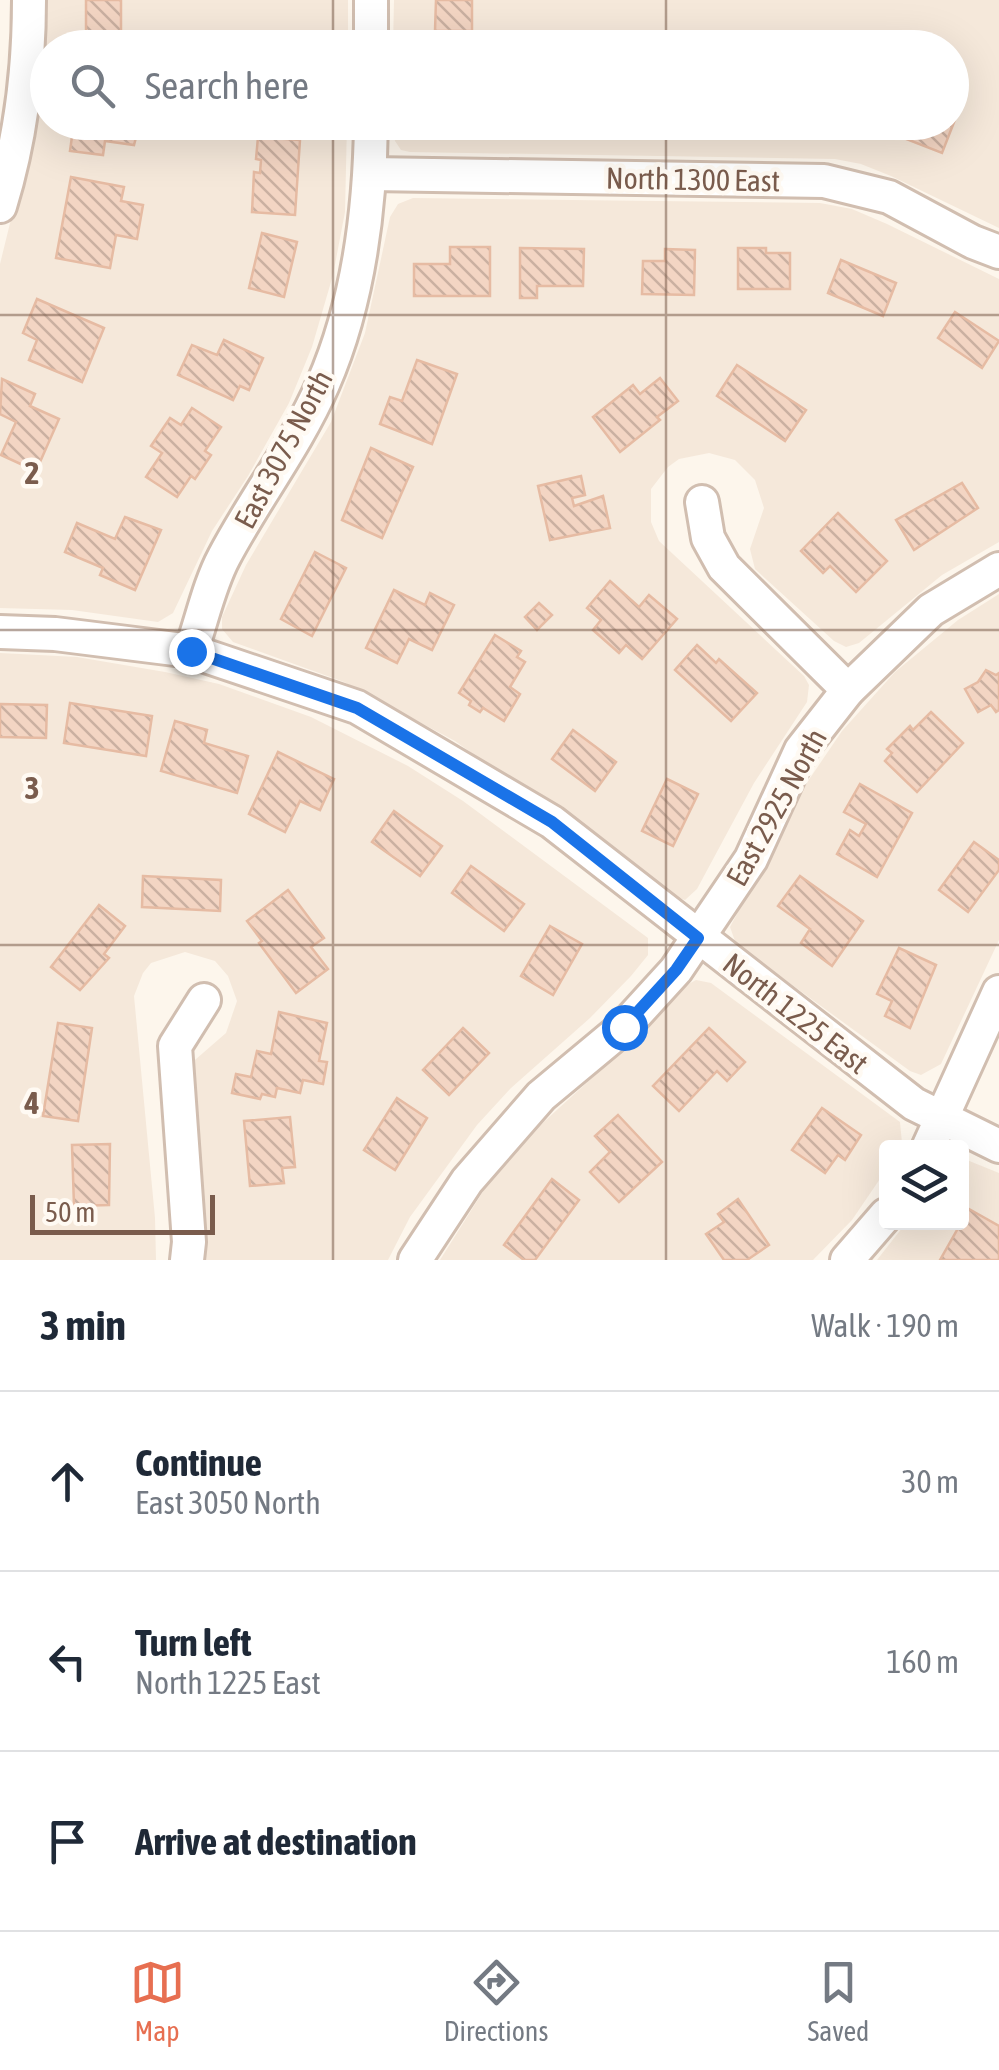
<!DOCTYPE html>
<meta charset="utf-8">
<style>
:root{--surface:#fff;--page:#f6f6f7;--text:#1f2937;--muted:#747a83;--line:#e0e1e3;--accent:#e76f51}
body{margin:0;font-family:"Asap Condensed",sans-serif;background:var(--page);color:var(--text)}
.controls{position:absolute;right:30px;bottom:30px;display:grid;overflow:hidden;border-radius:10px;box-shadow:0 10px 40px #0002}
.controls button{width:90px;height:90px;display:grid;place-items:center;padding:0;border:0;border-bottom:2px solid var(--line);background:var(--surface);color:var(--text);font:50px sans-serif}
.scale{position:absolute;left:30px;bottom:25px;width:185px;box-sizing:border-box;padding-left:10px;border:5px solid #7a5c4d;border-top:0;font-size:28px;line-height:35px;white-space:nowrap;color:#7a5c4d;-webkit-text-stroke:8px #fffaf3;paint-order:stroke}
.stop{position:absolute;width:30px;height:30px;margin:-22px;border:8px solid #1a73e8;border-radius:50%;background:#fff}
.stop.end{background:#1a73e8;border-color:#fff;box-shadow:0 2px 10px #0008}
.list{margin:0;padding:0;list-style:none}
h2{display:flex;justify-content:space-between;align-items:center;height:130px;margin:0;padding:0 40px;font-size:42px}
h2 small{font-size:32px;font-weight:400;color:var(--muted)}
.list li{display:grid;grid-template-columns:65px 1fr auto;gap:30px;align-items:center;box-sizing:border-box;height:180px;padding:0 40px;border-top:2px solid var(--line)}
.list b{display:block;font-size:38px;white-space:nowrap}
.list p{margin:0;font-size:32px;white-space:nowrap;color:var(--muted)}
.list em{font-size:32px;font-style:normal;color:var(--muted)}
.icon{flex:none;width:55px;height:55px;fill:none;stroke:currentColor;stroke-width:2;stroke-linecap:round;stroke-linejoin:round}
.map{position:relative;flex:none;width:999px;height:1260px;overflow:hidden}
.search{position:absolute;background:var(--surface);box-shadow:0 10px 40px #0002;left:30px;right:30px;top:30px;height:110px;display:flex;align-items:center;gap:25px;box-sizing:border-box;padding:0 35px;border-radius:55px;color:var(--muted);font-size:38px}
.sheet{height:670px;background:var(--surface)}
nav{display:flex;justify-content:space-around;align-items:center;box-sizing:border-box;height:140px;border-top:2px solid var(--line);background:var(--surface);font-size:28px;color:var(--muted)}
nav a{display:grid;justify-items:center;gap:5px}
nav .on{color:var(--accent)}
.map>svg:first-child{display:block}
.residential{fill:#f5e8da}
.building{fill:url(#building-back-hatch);stroke:#e6bba3;stroke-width:2.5}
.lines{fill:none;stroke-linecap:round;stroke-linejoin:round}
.minor-casing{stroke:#d1beb0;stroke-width:38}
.minor{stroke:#fff;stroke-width:32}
.route{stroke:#1a73e8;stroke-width:12}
.grid{fill:none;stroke:#7a5c4d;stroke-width:2.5;stroke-opacity:0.55}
.labels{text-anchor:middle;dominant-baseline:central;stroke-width:9;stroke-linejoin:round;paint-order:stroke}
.street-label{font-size:30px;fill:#7a5c4d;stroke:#fffaf3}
.grid-label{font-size:32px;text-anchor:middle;font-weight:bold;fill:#7a5c4d;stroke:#fffaf3;stroke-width:9;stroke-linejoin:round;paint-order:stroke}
</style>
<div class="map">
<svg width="999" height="1260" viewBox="0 0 999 1260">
<defs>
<pattern id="building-back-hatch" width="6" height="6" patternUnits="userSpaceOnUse" patternTransform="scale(2.5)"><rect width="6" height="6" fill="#f3d5c3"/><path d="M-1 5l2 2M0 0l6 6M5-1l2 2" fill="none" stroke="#cab0a1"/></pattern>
</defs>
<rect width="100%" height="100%" fill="#fdf6ec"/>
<g class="residential">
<polygon points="43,0 348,0 348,47 48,48 48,122 347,123 345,212 333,275 312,347 289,403 248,476 212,531 173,613 158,622 72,610 0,608 0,264 28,150"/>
<polygon points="394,0 999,0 999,228 891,176 861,164 835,159 410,152 401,150 395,141 392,129 393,123 952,122 952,48 393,47"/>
<polygon points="413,198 820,203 852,209 887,224 999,279 999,542 942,575 859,643 846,647 834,641 755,569 750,549 764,508 755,480 735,460 709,453 679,459 668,467 651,489 651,522 659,541 804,676 809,685 807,702 754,783 697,889 685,900 668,894 455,741 344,682 233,642 222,629 222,617 246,565 331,422 365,333 390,217 398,204"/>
<polygon points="999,594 999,940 941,1064 921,1075 910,1071 736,944 730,927 806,784 842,731 895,672 958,620"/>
<polygon points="0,653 77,657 165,672 219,684 311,717 408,766 463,801 648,938 648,955 631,976 590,1018 511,1088 477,1125 410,1217 388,1260 201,1260 188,1066 226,1033 237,1001 228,976 215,961 185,952 151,963 143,973 134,996 155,1218 156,1260 0,1260"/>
<polygon points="696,980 711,983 900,1122 902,1143 900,1147 886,1148 886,1170 852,1220 813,1260 440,1260 489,1182 535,1130 639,1035 683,987"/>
<polygon points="962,1158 999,1173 999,1260 877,1260 906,1223 962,1222"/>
</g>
<g class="building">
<rect x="86" y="0" width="35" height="43"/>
<polygon points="436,0 472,0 472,31 435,31"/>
<polygon points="276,32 299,35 304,38 303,48 268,48 270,34 276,35"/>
<polygon points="952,115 956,117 942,153 873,126 875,122 952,122"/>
<polygon points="74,122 140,122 134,145 105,141 103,155 70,151"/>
<polygon points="258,137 300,140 295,215 252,212 254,172 260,173 261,160 256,159"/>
<polygon points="71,177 124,187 121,201 143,205 137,239 116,235 110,268 56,258"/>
<polygon points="262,233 297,242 284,297 249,288"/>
<polygon points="450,247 490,247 490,296 414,296 414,264 450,264"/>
<polygon points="520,248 584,249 583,286 537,286 537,298 520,298"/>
<polygon points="738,248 766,248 766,253 790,253 790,289 738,289"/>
<polygon points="665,249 695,250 694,295 642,294 643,261 665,261"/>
<polygon points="841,260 896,283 883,316 828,293"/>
<polygon points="37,299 104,328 82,382 29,360 37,340 23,333"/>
<polygon points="955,312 999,341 982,368 938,338"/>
<polygon points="224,340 263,358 249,390 240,386 233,400 178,375 192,345 217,355"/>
<polygon points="417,360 457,374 432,444 380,424 390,397 402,401"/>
<polygon points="737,365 806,410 785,441 717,396"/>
<polygon points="660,378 678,401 657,417 660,420 620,452 593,417 633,385 640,394"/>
<polygon points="2,379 35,394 30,406 59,419 36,471 1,455 16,422 0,414"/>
<polygon points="192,408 221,427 205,451 211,455 195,479 191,476 177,497 146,477 162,453 151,446 170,418 181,425"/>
<polygon points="371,448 413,467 382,538 342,520"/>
<polygon points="581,476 585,495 572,498 574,506 603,496 610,528 550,540 538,486"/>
<polygon points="962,483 978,508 914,550 896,520"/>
<polygon points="838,513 887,561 856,592 830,566 823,573 801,551"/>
<polygon points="125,517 161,530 135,590 100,575 103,568 65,552 77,523 115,539"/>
<polygon points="315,552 346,568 312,636 281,619"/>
<polygon points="610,581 639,607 649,595 677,619 642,659 626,645 619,653 593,630 601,620 587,608"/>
<polygon points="394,590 425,605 430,593 454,605 432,650 409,639 397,663 366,648"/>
<polygon points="539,603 552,615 537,630 525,617"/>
<polygon points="495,635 521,651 517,657 525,662 510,687 520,694 504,721 483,708 480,712 469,705 471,701 459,693"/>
<polygon points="697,645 716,663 719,659 757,693 731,721 675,670"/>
<polygon points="986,670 996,675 999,673 999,710 996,712 991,705 978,712 965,689 978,682"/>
<polygon points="70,703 152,716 146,756 64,743"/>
<polygon points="0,704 47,705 46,738 0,737"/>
<polygon points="931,712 963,743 917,792 885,761 892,753 887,749 910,726 913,730"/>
<polygon points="175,721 207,730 204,743 248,756 237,793 161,771"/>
<polygon points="573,730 616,762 595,791 552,759"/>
<polygon points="278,752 334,779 320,810 300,801 285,832 249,814"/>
<polygon points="667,779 698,794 673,846 642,831"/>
<polygon points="860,784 912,813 877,877 837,854 850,830 859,836 866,824 844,812"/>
<polygon points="394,811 442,846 420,876 372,842"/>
<polygon points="974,842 999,860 999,870 968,912 939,890"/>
<polygon points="471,866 524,904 504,931 452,893"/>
<polygon points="143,876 221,880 220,911 142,907"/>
<polygon points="800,876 863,921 832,966 801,943 810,929 778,906"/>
<polygon points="288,890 324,938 311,947 328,969 296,993 259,943 262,941 247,921"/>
<polygon points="99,905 125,926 104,954 109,958 80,990 51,967"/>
<polygon points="550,926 582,944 553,995 521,976"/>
<polygon points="899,948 936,965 910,1028 885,1016 892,1001 877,994"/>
<polygon points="279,1012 327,1023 319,1061 327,1062 323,1084 303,1080 300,1093 277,1088 275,1097 262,1094 260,1099 232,1093 236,1074 251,1077 257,1051 271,1054"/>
<polygon points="58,1023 92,1028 78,1121 43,1116"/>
<polygon points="463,1028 489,1053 449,1095 423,1070"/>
<polygon points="709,1028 745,1062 727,1081 717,1071 679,1111 653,1086"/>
<polygon points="397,1098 427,1118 395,1170 364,1150"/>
<polygon points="822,1108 861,1135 845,1160 838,1155 825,1173 792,1150"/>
<polygon points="618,1115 662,1162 619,1202 590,1172 610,1152 595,1136"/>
<polygon points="290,1117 295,1167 282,1168 284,1183 250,1186 244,1121"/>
<polygon points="110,1144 109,1205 74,1206 72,1145"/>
<polygon points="552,1179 579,1200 535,1260 524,1260 504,1245"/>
<polygon points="738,1199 769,1245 747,1260 724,1260 706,1234 724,1222 718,1214"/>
<polygon points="969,1209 999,1226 999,1260 940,1260"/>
</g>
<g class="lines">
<defs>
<g id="minor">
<polyline points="371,48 371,0"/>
<polyline points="371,174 824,181 889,197 973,242 999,252"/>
<path d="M 0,206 C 21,138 29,71 29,0"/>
<polyline points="702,502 708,538 724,567 848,690"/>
<polyline points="0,632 55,634 191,651 357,707 552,822 914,1104 999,1146"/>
<path d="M 191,651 C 202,620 209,585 224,557 C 255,498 296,446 323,384 C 359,302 370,211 371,122"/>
<polyline points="928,1148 999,992"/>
<polyline points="187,1260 189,1242 175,1046 204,1000"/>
<polyline points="415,1260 467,1181 541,1096 624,1027 676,970 751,859 801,750 848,690 931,610 999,569"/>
<polyline points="847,1260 886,1215"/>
</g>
</defs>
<use href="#minor" class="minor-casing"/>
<use href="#minor" class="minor"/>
</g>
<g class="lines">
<polyline class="route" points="191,651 357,708 552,822 698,938 676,970 624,1027"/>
</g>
<path class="grid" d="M 333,0 L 333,48M 666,0 L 666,48M 333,122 L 333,1260M 666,122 L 666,1260M 0,315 L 999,315M 0,630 L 999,630M 0,945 L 999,945"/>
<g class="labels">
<g class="street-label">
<text transform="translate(693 179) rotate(1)">North 1300 East</text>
<text transform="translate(283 449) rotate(-62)">East 3075 North</text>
<text transform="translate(776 807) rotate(-61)">East 2925 North</text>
<text transform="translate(796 1013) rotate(38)">North 1225 East</text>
</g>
</g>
<g class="grid-label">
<text x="32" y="484">2</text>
<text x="32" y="799">3</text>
<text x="32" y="1114">4</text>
</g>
</svg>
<div class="controls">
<button><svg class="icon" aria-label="layers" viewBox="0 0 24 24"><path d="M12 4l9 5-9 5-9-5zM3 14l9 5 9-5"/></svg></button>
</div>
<div class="scale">50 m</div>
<div class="stop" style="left:624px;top:1027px"></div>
<div class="stop end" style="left:191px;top:651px"></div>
<div class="search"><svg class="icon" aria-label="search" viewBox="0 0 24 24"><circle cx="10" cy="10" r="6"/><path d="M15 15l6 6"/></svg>Search here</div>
</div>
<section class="sheet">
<h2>3 min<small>Walk · 190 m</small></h2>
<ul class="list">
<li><svg class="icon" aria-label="ahead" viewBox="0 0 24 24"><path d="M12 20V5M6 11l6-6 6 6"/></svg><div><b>Continue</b><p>East 3050 North</p></div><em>30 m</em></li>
<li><svg class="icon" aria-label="left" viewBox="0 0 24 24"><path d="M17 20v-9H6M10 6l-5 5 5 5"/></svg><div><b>Turn left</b><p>North 1225 East</p></div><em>160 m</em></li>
<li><svg class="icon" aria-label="arrive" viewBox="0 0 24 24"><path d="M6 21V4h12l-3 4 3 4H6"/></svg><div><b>Arrive at destination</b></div></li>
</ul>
</section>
<nav>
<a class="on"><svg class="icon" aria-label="map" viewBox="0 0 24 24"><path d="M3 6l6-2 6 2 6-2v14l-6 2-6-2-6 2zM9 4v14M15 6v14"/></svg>Map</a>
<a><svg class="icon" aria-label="directions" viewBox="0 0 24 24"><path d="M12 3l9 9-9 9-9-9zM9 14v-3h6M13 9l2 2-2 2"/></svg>Directions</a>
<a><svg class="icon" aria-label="saved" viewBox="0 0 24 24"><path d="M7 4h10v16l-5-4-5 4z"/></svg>Saved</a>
</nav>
